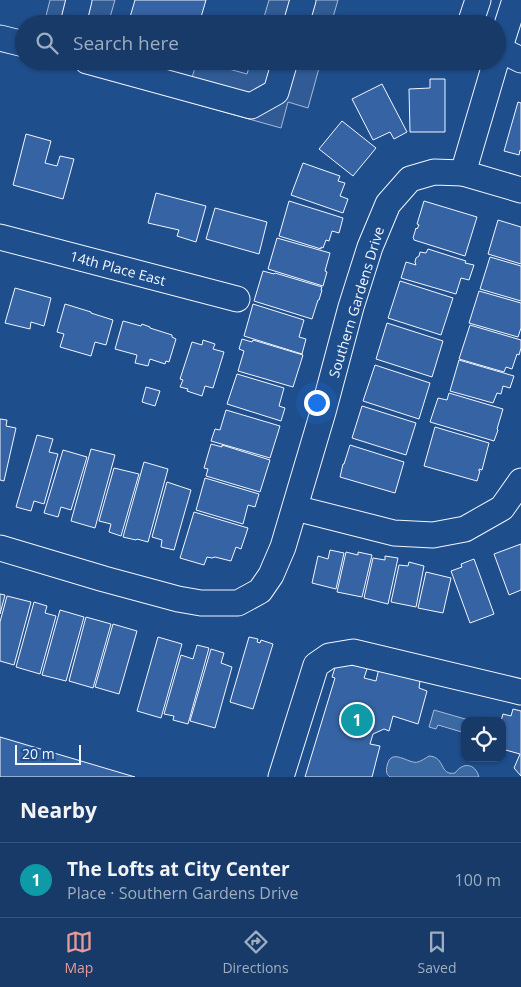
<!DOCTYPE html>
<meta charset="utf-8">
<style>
:root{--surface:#173a69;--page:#20416f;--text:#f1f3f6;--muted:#9eadc0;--line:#36547d;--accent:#e69b98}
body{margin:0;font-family:"Open Sans",sans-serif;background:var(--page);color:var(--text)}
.controls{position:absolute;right:15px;bottom:15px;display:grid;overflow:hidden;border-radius:10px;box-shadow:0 1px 4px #0004}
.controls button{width:45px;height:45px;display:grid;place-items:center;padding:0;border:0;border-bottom:1px solid var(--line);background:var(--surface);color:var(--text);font:25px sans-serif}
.scale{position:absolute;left:15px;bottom:12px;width:66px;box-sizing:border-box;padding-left:5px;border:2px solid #f2f6ff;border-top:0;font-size:14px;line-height:18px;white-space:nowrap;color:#f2f6ff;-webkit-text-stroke:4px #1f4e8c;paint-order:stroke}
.you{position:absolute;left:316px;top:402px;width:18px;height:18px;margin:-12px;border:4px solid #fff;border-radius:50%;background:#1a73e8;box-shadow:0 0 0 8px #1a73e833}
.badge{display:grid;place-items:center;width:32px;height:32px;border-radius:50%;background:var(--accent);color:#fff;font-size:16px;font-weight:700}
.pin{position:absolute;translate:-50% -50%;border:2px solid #fff;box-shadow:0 1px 5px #0006}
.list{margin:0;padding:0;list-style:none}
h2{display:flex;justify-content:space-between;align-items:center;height:65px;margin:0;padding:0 20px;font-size:21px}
h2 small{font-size:16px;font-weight:400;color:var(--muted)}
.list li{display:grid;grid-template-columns:32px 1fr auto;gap:15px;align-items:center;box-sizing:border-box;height:75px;padding:0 20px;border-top:1px solid var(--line)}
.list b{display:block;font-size:19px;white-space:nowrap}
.list p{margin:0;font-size:16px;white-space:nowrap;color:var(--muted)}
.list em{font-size:16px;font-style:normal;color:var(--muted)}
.icon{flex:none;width:28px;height:28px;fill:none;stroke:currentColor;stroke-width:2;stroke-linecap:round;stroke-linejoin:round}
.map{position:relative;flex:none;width:521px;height:777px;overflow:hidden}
.search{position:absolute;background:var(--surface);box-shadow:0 1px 4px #0004;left:15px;right:15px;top:15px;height:55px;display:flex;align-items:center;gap:12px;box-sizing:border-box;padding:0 18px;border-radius:28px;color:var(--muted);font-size:19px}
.sheet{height:140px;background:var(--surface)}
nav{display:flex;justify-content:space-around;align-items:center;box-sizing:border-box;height:70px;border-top:1px solid var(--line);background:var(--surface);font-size:14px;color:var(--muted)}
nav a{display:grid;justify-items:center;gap:2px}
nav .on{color:var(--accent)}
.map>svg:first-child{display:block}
.parking{fill:#305b95;stroke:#a8bbd7}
.water{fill:#3b69a3;stroke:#a8bbd7}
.building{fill:#3563a3;stroke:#f2f6ff}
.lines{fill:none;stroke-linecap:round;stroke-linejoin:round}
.minor-casing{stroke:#f2f6ff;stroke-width:27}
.minor{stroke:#1f4e8c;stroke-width:25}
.labels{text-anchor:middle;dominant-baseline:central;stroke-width:4;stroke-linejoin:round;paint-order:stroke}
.street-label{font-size:14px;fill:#f2f6ff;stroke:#1f4e8c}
</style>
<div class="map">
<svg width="521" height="777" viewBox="0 0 521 777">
<rect width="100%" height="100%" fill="#1f4e8c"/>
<g class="parking">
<polygon points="50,0 115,0 108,24 44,24"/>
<polygon points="269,0 338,0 331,24 262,24"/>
<polygon points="197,61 200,61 247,74 251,61 321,61 308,108 288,102 281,128 185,101"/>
</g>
<g class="water">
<polygon points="434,710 472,721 465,721 465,733 438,725 436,729 429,727"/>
<path d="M 429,756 C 446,757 439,776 455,773 C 463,762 475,763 479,777 L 390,777 C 386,774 386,771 387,766 C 391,746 409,765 418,762 C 421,761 426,758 429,756 Z"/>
</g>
<g class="building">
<polygon points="135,0 206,0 199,24 128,24"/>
<polygon points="160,61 189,61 186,69"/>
<polygon points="430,79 445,79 445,132 410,132 409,89 430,88"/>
<polygon points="382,84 407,132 394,139 390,132 373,140 352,99"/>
<polygon points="518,102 521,103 521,151 520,150 519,155 504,151"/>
<polygon points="342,121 376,148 353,176 319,149"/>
<polygon points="26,134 51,141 45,163 57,166 60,156 74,159 63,199 13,185"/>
<polygon points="303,163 340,176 338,181 345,183 340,196 348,199 343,213 291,195"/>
<polygon points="156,193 206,206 196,242 177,236 179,230 148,223"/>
<polygon points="289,201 343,218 339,233 332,231 329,241 326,240 323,248 321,247 321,249 279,236"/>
<polygon points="424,201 477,217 465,256 414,240 414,239 413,238 416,228 417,229 419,225 417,224"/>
<polygon points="215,208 267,222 259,254 206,239"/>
<polygon points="498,220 521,227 521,264 488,254"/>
<polygon points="277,238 330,253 325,271 327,272 323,286 268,269"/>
<polygon points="428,249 466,261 465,263 474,265 469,280 461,278 456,294 401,278 406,262 416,265 415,262 416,258 419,256 420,252 426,253"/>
<polygon points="490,257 521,266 521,301 480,289"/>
<polygon points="263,271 274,274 275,273 322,287 321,290 322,290 319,300 318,300 312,319 254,301"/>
<polygon points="400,281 453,298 441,335 388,318"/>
<polygon points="15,288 51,298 44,326 31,322 30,329 5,323"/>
<polygon points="479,291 521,303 521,328 518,337 469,323"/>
<polygon points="65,304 91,312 91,313 113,320 106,345 95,342 91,356 60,347 64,334 57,332"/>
<polygon points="253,304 304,320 299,337 306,339 302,354 244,336"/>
<polygon points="123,321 141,326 142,324 150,327 150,328 172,335 172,337 176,339 169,362 166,361 165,364 150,359 148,366 135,363 137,355 115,349"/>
<polygon points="387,323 443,341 432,377 376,359"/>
<polygon points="470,325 521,340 521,348 519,355 517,354 512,369 506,367 504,372 459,359"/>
<polygon points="242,339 252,342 253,340 303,355 293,387 238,371 244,351 239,349"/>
<polygon points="203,340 215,344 213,349 224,352 213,388 205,386 202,396 187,391 188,389 180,387 183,380 180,379 192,342 202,345"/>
<polygon points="459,360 514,376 510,388 503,386 501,394 497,393 493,403 450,391"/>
<polygon points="375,365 430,383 419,419 363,401"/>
<polygon points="237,374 284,388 279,406 285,408 281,421 227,404"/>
<polygon points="146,387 160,391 155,406 142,402"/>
<polygon points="449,393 503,409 497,429 498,430 494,441 430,422 438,398 447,400"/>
<polygon points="362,406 416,423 406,455 352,438"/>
<polygon points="226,410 280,426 270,458 211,441 215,429 220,430"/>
<polygon points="0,419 7,420 6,426 16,428 4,481 0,480"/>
<polygon points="435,427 489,443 482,470 479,469 479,471 480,471 477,481 424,466"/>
<polygon points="37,435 53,439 49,452 58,454 44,504 34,501 31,511 16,507"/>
<polygon points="211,444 222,447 222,445 270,460 260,492 206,476 208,469 204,468"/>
<polygon points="350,445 404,462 395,493 340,477 343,464 344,464"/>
<polygon points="91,449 115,455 95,528 71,521"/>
<polygon points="63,450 87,457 71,510 61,507 58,517 44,513"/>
<polygon points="144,462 168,469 148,542 137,539 136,540 123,537"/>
<polygon points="114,468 139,474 121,536 109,532 111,524 99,521"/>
<polygon points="205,478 259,494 255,507 248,505 243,524 196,510"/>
<polygon points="167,482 191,490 174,550 161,547 162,540 152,537"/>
<polygon points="194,512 248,528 241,549 236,547 231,561 215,557 212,558 207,557 204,565 180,558"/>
<polygon points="521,544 521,590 509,595 494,554"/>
<polygon points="330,550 344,553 336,589 312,583 318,556 328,559"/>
<polygon points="346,552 358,555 358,552 372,555 362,597 337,592"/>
<polygon points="385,556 398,558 388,604 364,598 373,558 385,560"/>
<polygon points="474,559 494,614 470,623 451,571 462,567 461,564"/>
<polygon points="409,562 424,566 416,607 391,602 399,565 408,566"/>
<polygon points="426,572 451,578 443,613 418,608"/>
<polygon points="0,594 5,595 0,614"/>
<polygon points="7,596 31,602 14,665 0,661 0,622"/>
<polygon points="34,602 47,606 45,613 56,616 40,674 16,667"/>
<polygon points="60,610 84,617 66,681 42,675"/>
<polygon points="86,617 111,624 93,688 69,681"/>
<polygon points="113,624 137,631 119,694 95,687"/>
<polygon points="158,637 182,644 161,718 137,711"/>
<polygon points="249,637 258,639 257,642 260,643 261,640 273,644 253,709 230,702"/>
<polygon points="197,645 209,648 188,724 173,720 174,716 164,714 181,655 193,659"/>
<polygon points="211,649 224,653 221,663 232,667 215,728 190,721"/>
<polygon points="338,658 369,663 364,678 376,681 379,668 420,681 419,688 427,691 418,724 393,716 389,731 384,729 373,734 370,744 380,746 372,777 305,777 335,678 332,677"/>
<polygon points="513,709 521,711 521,776 514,768 520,754 502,749 502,721 501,721 503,714 511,716"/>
<polygon points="0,737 135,777 0,777"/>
</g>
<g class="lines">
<defs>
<g id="minor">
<polyline points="73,24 79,0"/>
<polyline points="296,24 303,0"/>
<polyline points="470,24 478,0"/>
<polyline points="0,38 24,44"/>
<polyline points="499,49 521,60"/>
<polyline points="497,56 515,0"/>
<polyline points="87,61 251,106 276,92 285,61"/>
<polyline points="463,173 496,61"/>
<polyline points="0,237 237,299"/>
<polyline points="295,508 394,533 433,535 465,529 502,508 521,481"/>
<polyline points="0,548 104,579 178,599 201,603 238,603 260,591 271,575 283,547 323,412 351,307 370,247 388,204 410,179 434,172 463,173 521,190"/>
<polyline points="281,777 316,665 329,656 353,652 521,692"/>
</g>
</defs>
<use href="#minor" class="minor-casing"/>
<use href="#minor" class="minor"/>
</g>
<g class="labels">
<g class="street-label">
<text transform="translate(118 268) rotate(15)">14th Place East</text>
<text transform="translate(356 302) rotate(-73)">Southern Gardens Drive</text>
</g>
</g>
</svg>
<div class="controls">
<button><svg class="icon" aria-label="locate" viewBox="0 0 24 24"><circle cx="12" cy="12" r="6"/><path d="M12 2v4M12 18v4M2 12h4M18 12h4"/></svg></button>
</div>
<div class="scale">20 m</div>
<div class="you"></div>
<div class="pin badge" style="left:357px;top:720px;background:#0f9aa8">1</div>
<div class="search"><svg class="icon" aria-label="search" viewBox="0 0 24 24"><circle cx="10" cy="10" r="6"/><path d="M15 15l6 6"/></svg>Search here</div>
</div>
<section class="sheet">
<h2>Nearby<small></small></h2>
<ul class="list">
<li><span class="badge" style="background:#0f9aa8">1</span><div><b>The Lofts at City Center</b><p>Place · Southern Gardens Drive</p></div><em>100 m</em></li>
</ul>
</section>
<nav>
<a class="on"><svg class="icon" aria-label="map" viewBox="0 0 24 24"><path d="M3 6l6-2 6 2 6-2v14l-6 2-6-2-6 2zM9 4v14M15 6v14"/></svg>Map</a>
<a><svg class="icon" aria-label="directions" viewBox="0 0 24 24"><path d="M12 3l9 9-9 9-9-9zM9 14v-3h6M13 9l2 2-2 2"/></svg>Directions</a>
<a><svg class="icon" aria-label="saved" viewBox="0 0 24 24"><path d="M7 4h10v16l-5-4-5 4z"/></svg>Saved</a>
</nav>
